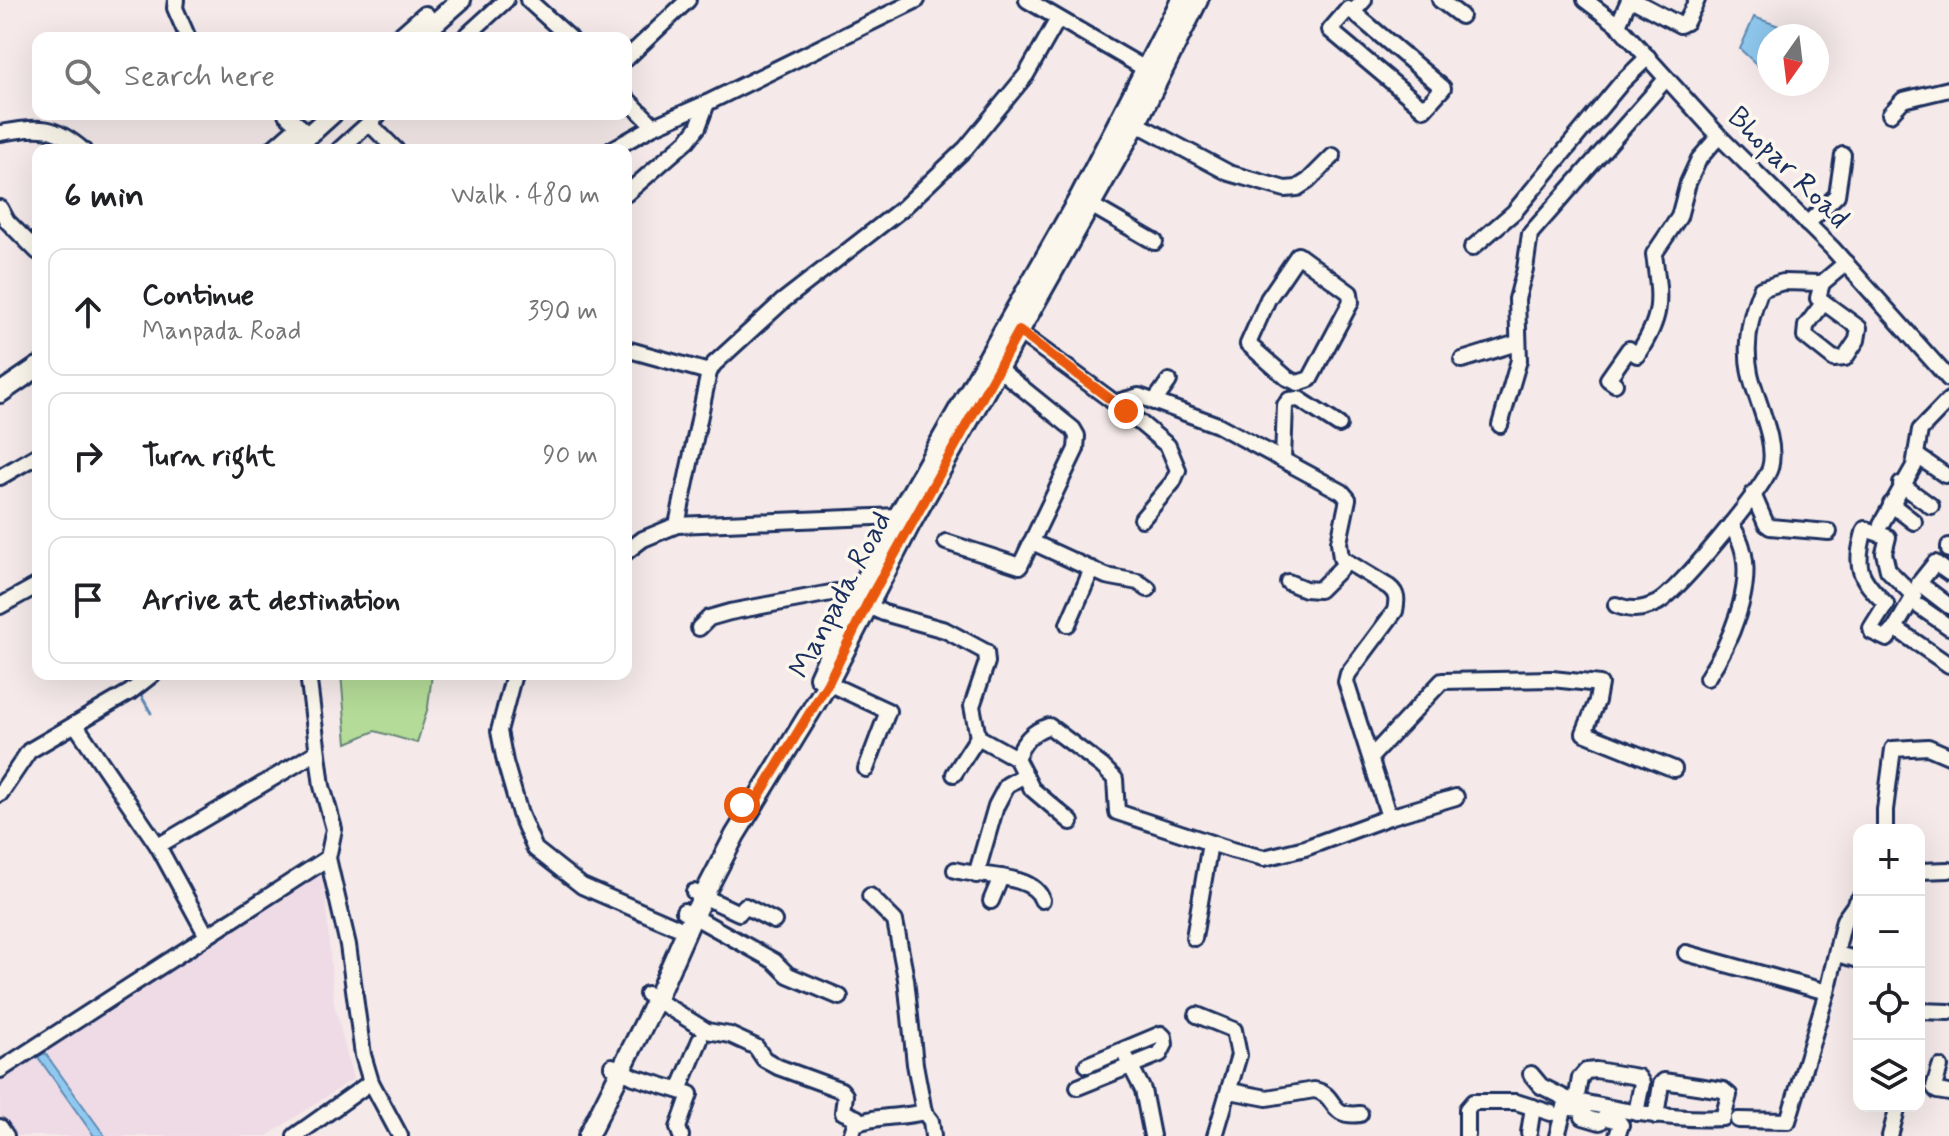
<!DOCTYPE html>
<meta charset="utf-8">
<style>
:root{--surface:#fff;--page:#f6f6f6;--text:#202124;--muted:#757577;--line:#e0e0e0}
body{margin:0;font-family:Mynerve,sans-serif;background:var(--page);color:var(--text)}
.controls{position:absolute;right:24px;bottom:24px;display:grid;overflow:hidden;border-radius:16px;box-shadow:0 8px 32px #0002}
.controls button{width:72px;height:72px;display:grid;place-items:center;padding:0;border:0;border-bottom:2px solid var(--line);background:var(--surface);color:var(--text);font:40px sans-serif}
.compass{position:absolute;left:1757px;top:24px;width:72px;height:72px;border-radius:50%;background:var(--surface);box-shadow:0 8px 32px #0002;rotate:194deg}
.stop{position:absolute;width:24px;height:24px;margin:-18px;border:6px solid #ea580c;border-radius:50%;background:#fff}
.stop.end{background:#ea580c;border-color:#fff;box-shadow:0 2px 8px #0008}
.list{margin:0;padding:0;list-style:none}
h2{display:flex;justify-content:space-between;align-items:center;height:104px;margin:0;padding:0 32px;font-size:34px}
h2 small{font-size:26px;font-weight:400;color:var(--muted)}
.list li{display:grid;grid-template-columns:52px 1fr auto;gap:24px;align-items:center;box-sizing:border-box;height:128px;margin:0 16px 16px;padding:0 16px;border:2px solid var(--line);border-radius:16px}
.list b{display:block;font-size:30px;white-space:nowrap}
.list p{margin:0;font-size:26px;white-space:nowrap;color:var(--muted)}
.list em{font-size:26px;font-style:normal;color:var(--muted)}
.icon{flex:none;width:44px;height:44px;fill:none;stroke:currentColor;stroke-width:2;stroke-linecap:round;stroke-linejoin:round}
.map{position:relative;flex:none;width:1949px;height:1136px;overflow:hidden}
.search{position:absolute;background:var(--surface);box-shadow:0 8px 32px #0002;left:32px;top:32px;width:600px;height:88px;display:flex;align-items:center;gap:20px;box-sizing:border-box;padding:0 28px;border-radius:16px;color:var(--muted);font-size:30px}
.panel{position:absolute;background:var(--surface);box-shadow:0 8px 32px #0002;left:32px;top:144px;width:600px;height:536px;border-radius:16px}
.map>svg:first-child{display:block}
.built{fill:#eedbe6}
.green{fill:#b4db97;stroke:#68857a;stroke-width:2}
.water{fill:#90c9ef;stroke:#618bb5;stroke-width:2}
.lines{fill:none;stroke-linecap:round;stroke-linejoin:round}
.stream{stroke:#618bb5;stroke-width:3}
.minor-casing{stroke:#1b2f5e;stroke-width:20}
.major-casing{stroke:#1b2f5e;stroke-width:24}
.minor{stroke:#fbf7ec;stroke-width:14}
.major{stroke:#fbf7ec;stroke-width:18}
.route{stroke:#ea580c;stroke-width:10}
.labels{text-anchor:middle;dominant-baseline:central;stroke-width:7;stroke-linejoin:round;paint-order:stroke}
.street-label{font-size:30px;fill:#1b2f5e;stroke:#fbf7ec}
</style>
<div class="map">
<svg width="1949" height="1136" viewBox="0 0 1949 1136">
<rect width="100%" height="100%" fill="#f5eae9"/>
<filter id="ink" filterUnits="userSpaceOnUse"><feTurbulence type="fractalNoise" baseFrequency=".0125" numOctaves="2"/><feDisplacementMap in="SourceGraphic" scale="16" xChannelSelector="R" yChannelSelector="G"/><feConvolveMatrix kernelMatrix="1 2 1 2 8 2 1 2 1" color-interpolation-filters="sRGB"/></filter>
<g filter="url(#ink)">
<polygon class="built" points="323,867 334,1003 353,1079 267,1136 0,1136 0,1074"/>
<polygon class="green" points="341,674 432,674 428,707 417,743 375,731 347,743"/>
<g class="water">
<polygon points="1754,17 1801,34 1801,36 1769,36 1769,76 1740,49"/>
<polygon points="45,1053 105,1136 94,1136 38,1057"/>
</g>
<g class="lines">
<polyline class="stream" points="139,692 151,713"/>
<defs>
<g id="minor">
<polyline points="176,0 175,8 188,38"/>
<polyline points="528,0 570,38"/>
<polyline points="1027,0 1154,74"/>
<polyline points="1440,0 1461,16"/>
<polyline points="1585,0 1618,25 1719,136 1832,248 1949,379"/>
<polyline points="1633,0 1680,25 1686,22 1697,0"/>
<polyline points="1353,12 1443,88 1424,109 1330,30 1348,9 1353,12 1364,0"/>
<polyline points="1618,25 1629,0"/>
<polyline points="464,38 506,0"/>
<polyline points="626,59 688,0"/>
<polyline points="626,98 654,126"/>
<polyline points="286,114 300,127"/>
<polyline points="1890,114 1903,100 1949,89"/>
<polyline points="1130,120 1229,173 1285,189 1297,188 1308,181 1333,156"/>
<polyline points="369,123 396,150"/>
<path d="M 0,133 C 39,127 51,123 83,150"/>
<polyline points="339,150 379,114"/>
<polyline points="611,150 654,126 707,103 917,0"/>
<polyline points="626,194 688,140 698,127 707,103"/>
<polyline points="1082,200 1155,242"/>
<polyline points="0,208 7,221 38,252"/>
<polyline points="1807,224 1837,195 1843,155"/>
<polyline points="1472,248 1514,212 1622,82 1648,57"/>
<polygon points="1298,255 1350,293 1351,302 1310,379 1298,383 1287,378 1248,344 1268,299"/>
<polyline points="1822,283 1818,298 1859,328 1857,340 1845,358 1834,359 1805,336 1806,326 1824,302"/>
<polyline points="1012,327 1126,411 1168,446 1178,470 1173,482 1142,519"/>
<polyline points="626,349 709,372 677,525"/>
<polyline points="1462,360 1517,343"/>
<polyline points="709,372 714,364 783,301 903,208 966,148 1026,75 1058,19"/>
<path d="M 1615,384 L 1608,379 L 1629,349 L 1637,355 C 1664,315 1660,300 1654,254 L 1679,217 L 1688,183 L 1699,159 L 1719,136"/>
<polyline points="1154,402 1169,381"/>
<polyline points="1500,425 1519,360 1517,299 1525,269 1530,234 1666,79"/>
<polyline points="1916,455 1945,475"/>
<polyline points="1283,459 1285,405 1289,400 1299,399 1339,425"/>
<polyline points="0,477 38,455"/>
<polyline points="1901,484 1931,506"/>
<polyline points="1753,494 1766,524 1770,527 1829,532"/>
<polyline points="1891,504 1914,522"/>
<polyline points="1881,524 1914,466 1920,430 1949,400"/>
<polyline points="946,542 1020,566 1076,449 1077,436 1073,429 990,362"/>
<polyline points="1032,542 1106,576 1138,582 1148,589"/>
<polyline points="1949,546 1949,550"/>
<polyline points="626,552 643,539 677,525 898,516 905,520"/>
<polyline points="1949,573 1935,563 1919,583 1949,606"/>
<polyline points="1288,582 1305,589 1319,590 1346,563"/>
<path d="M 1616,605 C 1631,611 1642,610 1657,603 C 1676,594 1764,488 1770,468 C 1778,442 1755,398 1750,373 C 1744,344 1750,316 1761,289 L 1783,282 L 1822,283 L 1846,263"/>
<polyline points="0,606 38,585"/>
<polyline points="1920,607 1949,627"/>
<polyline points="1068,624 1092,569"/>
<polyline points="699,628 709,618 730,612 836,592 884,613 945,630 986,652 987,662 972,706 978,737 1016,758 1032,789 1071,822"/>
<path d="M 1895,628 L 1914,596 L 1888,570 L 1884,553 L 1888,537 L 1865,529 C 1854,567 1858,577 1886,604 L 1871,628 L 1872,632 L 1887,639 L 1895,628 L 1949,665"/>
<polyline points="308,674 322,786 334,829 328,858 348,945 363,1055 371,1082 400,1136"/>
<polyline points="514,674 499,731 505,762 520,814 535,849 582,886 686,931"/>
<path d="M 1707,678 C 1729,645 1755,587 1742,547 C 1740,539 1735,531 1731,524"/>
<polyline points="821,680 888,711 866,769"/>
<polyline points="75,724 158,846"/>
<polyline points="1371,757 1442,681 1552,679 1600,684 1597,701 1584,733 1674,769"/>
<path d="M 1016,758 C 1024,741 1031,732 1049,726 L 1102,766 L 1115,779 L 1117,812 L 1232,850 L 1264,858 L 1305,848 L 1389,817 L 1346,682 L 1348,674 L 1395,611 C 1397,601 1398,594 1389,587 L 1341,558 L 1339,542 L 1348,499 L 1342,492 L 1218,425 L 1139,396 L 1114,403"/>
<polyline points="954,774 978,737"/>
<polyline points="0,794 29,751 130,692 153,674"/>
<polyline points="1389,817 1456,797"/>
<polyline points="1885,830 1885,810 1893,749 1928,747 1949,756"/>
<path d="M 955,870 C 978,877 1034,873 1042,900"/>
<polyline points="1919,871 1949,870"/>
<polyline points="976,875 996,806 1007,785 1025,775"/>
<polyline points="694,892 739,913 745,906 774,921"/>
<polyline points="870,896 895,921 906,979 915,1064 924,1112 931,1121 933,1136"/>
<polyline points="991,901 1001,877"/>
<polyline points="684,911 774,961 788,975 840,997"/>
<polyline points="207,936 158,846 317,752"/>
<polyline points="1194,938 1210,843"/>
<polyline points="1686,953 1827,992"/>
<polyline points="1837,954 1859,960"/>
<polyline points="647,994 707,1031 730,1035 756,1047 764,1059 778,1067 841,1090 845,1095 843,1112 857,1118 855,1124"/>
<polyline points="1919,1011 1949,1012"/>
<polyline points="1197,1015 1234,1030 1239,1055 1215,1136"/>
<polyline points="1126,1057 1143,1090 1152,1136"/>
<polyline points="612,1066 634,1077 690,1094 678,1128 681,1136"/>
<polyline points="1940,1067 1934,1087 1937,1091 1949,1093"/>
<polyline points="0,1070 328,858"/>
<polyline points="1531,1074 1541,1086 1567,1099"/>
<polyline points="1078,1087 1160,1054 1165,1044 1164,1037 1161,1034 1087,1065"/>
<polyline points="679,1090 700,1040"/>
<path d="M 1230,1091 L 1267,1098 L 1314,1090 C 1338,1094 1327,1118 1360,1114"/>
<polyline points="1576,1101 1580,1078 1586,1071 1596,1070 1638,1077 1642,1083 1636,1113"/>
<polyline points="1570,1108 1584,1109 1583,1117 1600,1122 1605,1117 1618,1121 1621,1125 1617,1136"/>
<polyline points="1738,1120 1788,1121 1827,992 1844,920 1859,899"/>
<polyline points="0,1127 6,1136"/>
<polyline points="1529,1133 1533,1107"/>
<polyline points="295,1136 371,1082"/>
<path d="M 851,1136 L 855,1124 C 877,1115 901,1118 924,1112"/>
<polyline points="1467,1136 1467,1109 1473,1102 1516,1102 1551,1113"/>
<path d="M 1557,1136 L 1567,1099 C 1619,1110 1670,1121 1723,1118 L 1729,1095 L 1723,1090 L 1664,1081 L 1661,1084 L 1656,1116"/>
<polyline points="1890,1136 1898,1106"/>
</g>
<g id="major">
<polyline points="400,38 425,16"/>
<polyline points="418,38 461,0"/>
<polyline points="274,150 299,128"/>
<polyline points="292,150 332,114"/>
<polyline points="0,393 38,367"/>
<polyline points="819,677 854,600 898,516 1079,198 1181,0"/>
<polyline points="588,1136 656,1000 693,916 735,835 828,683 911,523 1136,124 1198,0"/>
</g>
</defs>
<use href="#minor" class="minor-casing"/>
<use href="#major" class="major-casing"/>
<use href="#minor" class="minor"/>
<use href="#major" class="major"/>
</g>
</g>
<g class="lines" filter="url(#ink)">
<polyline class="route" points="742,805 751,809 828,683 868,602 1019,331 1126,411"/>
</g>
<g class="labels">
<g class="street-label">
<text transform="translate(1788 168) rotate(45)">Bhopar Road</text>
<text transform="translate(841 595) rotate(-62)">Manpada Road</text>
</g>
</g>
</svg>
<div class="controls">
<button>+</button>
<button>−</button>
<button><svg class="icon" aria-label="locate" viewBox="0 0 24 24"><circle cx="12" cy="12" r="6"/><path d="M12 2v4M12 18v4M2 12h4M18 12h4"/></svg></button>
<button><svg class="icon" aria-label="layers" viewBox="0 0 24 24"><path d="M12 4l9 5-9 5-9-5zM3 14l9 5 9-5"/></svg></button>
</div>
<svg class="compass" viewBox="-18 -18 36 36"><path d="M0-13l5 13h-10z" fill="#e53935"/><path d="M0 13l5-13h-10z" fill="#757577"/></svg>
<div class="stop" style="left:742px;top:805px"></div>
<div class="stop end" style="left:1126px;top:411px"></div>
<div class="search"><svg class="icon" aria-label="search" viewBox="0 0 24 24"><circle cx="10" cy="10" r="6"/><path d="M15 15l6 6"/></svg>Search here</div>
<section class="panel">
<h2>6 min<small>Walk · 480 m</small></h2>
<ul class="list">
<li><svg class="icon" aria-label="ahead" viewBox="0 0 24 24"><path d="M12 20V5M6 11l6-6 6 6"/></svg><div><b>Continue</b><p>Manpada Road</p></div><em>390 m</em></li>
<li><svg class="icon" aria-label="right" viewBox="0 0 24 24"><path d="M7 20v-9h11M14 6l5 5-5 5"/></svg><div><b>Turn right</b></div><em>90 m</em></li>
<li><svg class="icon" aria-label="arrive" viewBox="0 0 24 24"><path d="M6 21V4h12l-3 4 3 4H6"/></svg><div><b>Arrive at destination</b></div></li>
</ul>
</section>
</div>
